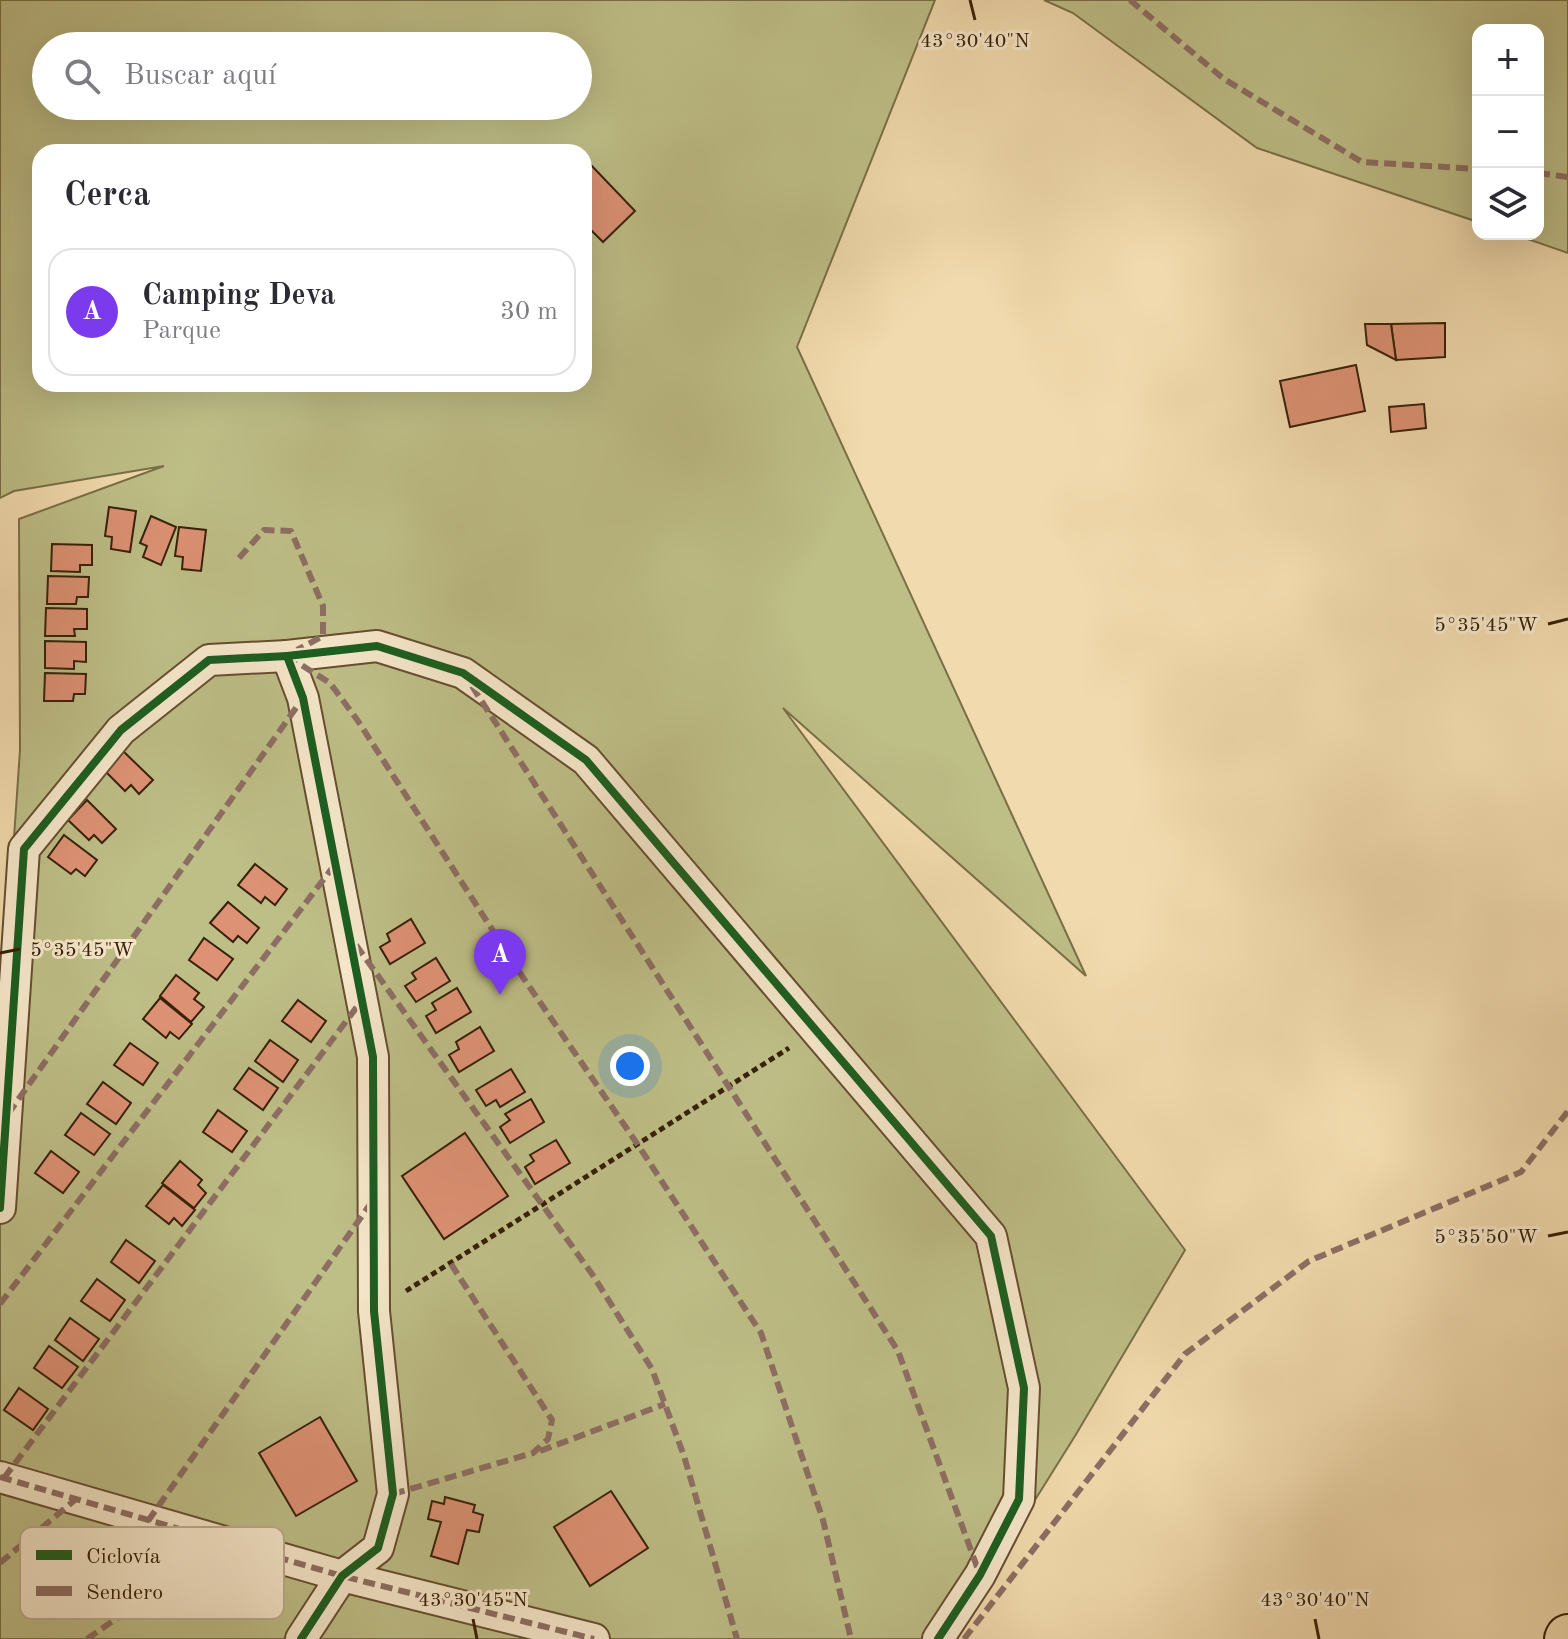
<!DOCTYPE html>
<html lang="es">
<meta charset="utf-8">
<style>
:root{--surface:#fff;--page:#f2f2f3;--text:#2b2b33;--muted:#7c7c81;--line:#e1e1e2;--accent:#7c3aed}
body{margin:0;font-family:"Old Standard TT",serif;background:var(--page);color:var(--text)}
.controls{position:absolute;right:24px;top:24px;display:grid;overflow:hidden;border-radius:16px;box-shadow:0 8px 32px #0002}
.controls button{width:72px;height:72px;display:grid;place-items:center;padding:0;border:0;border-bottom:2px solid var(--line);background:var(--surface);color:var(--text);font:40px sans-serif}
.you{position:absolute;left:630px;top:1066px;width:28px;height:28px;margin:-20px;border:6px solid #fff;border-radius:50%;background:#1a73e8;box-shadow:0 0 0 12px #1a73e833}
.badge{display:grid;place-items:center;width:52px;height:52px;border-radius:50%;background:var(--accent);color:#fff;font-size:26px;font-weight:700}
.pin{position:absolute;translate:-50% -66px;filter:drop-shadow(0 2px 4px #0008)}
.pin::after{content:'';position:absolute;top:42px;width:28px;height:24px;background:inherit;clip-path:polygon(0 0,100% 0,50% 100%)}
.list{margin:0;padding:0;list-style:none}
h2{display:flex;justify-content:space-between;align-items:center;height:104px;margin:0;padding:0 32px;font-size:34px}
h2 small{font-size:26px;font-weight:400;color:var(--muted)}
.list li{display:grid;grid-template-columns:52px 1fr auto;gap:24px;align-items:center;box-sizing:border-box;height:128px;margin:0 16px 16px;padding:0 16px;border:2px solid var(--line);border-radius:24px}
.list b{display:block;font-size:30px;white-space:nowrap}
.list p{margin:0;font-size:26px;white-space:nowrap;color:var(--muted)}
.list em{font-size:26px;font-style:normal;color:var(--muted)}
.icon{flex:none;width:44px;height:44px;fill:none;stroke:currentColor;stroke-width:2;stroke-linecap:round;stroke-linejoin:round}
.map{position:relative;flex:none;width:1568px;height:1639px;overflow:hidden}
.search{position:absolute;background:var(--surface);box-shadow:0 8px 32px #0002;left:32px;top:32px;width:560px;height:88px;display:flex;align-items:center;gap:20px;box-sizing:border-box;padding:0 28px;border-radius:44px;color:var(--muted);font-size:30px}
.panel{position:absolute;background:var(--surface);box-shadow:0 8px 32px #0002;left:32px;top:144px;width:560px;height:248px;border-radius:24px}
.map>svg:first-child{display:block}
.green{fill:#bebe87;stroke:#7a6f46;stroke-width:2;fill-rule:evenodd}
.building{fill:#de9275;stroke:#372006;stroke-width:2}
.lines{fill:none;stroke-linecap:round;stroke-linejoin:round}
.street-casing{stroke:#664e30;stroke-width:34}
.highway-casing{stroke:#372006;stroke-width:48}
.path{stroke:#372006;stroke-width:5;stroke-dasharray:6 4;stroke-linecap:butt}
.street{stroke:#f6e7ca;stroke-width:30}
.highway{stroke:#f1daad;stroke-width:44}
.quiet{stroke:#8d6e63;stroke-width:6;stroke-dasharray:12 6;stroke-linecap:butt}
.cycleway-casing{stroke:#f6e7ca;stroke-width:13}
.cycleway{stroke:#1b5e20;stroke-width:8}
.ticks{fill:none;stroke:#372006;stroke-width:3}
.key{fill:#f6e7ca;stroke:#bdab8f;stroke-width:2}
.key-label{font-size:22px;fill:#372006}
.ticks-label{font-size:20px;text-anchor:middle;fill:#372006;stroke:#f6e7ca;stroke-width:6;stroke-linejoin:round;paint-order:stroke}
</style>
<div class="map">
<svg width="1568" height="1639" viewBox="0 0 1568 1639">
<rect width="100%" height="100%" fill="#f1daad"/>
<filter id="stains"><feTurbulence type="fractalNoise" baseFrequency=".0025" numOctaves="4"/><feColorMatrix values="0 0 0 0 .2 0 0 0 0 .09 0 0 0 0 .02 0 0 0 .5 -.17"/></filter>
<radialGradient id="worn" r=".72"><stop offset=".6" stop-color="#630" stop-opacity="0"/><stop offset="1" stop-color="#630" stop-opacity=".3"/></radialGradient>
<g class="green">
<path d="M 0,0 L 935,0 L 797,347 L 1086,976 L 783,708 L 1185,1250 L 1075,1436 L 948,1639 L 0,1639 L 0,1042 L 20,750 L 19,519 L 164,466 L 14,491 L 0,498 ZM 46,46 L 578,46 L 578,106 L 46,106 ZM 40,152 L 584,152 L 584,384 L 40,384 Z"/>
<polygon points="1044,0 1568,0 1568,253 1513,234 1538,234 1538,30 1478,30 1478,222 1257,148 1073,13"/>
</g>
<g class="building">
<polygon points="590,164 635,211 603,242 584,223 584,170"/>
<polygon points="1445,323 1445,357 1396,360 1391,324"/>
<polygon points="1365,324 1391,324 1396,360 1367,345"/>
<polygon points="1356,365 1365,411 1290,427 1280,381"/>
<polygon points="1424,404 1426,428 1391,432 1389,407"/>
<polygon points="109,507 136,511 130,552 111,549 112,537 105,536"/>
<polygon points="151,516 176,527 161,565 143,557 147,546 140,543"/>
<polygon points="179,527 206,530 201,571 182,569 183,557 175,556"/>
<polygon points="52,544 92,545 92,565 80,565 80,572 51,571"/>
<polygon points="48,576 89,577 88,597 77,597 76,604 47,604"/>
<polygon points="46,608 87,609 87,629 74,629 75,636 45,636"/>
<polygon points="45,641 86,642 86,662 74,661 74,669 45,668"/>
<polygon points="45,673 86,674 85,694 74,694 73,701 44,701"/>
<polygon points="123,751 153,780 139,794 131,785 125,791 105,771"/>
<polygon points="87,800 116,829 102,843 94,835 89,840 68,820"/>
<polygon points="64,835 97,860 85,876 76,869 71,874 48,857"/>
<polygon points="255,864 287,889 275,905 265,897 261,903 238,885"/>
<polygon points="228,902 259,928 247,943 238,936 233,942 210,923"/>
<polygon points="411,919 425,943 390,964 380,947 390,941 387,934"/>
<polygon points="204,938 233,959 217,980 189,960"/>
<polygon points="436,958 450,981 416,1002 405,986 416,979 412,973"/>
<polygon points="176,975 199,993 194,999 204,1007 191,1022 160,996"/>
<polygon points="457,988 471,1012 436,1033 426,1016 436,1010 432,1003"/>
<polygon points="160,998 192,1024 179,1039 170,1032 166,1038 143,1019"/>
<polygon points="298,1000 326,1021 311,1042 282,1021"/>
<polygon points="480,1027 494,1051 459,1072 449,1055 459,1049 456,1042"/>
<polygon points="270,1040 298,1060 283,1082 255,1061"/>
<polygon points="130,1043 158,1063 143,1085 114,1065"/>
<polygon points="249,1068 278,1088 263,1110 234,1089"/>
<polygon points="511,1069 525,1092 500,1107 496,1100 486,1106 476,1090"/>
<polygon points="103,1082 131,1103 116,1124 87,1104"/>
<polygon points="531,1099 544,1122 510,1143 500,1127 510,1120 505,1114"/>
<polygon points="218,1110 247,1131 232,1152 203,1132"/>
<polygon points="81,1113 110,1134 94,1155 65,1135"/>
<polygon points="465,1133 508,1196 444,1239 402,1176"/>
<polygon points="556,1140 570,1163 535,1184 525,1167 534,1161 530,1155"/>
<polygon points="51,1151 79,1172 63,1193 35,1173"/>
<polygon points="180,1161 202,1180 198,1185 206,1193 194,1208 162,1183"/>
<polygon points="163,1185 195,1210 182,1226 174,1218 169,1224 146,1206"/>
<polygon points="126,1240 155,1261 139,1283 111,1262"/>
<polygon points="97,1279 125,1300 110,1321 81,1301"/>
<polygon points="70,1318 99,1339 83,1361 55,1340"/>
<polygon points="49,1346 78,1367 62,1388 34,1368"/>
<polygon points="19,1388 48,1409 33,1430 4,1410"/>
<polygon points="320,1417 357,1481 296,1516 259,1453"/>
<polygon points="611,1491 648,1548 590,1586 554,1527"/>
<polygon points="445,1497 475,1505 473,1512 483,1515 479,1532 467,1530 458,1564 431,1556 441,1522 428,1519 432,1501 444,1504"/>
</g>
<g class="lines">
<defs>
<g id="street">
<polyline points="0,1208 24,849 121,730 209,660 287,656"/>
<polyline points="0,1477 342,1576 594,1639"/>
<polyline points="301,1639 342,1576 378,1548 393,1494 374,1311 373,1057 303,698 287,656 377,646 463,673 586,760 991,1236 1024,1388 1019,1499 980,1575 938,1639"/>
</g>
<polyline id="highway" points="1567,1639 1568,1637"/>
</defs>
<use href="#street" class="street-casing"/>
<use href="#highway" class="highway-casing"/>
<polyline class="path" points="406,1291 789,1048"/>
<use href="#street" class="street"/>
<use href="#highway" class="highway"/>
<g class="quiet">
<polyline points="1130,0 1224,79 1362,162 1478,169"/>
<polyline points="1538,173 1568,177"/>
<polyline points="239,558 264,530 291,531 323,606 323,636 297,650"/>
<polyline points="287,656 330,683 358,721 522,976 638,1145 761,1333 823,1520 851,1639"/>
<polyline points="472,686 898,1351 980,1575"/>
<polyline points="356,945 592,1274 652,1369 684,1456 737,1639"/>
<polyline points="8,1114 303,698"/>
<polyline points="0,1304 336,863"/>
<polyline points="540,1451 665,1404"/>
<polyline points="0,1477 342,1576 594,1639"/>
<polyline points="4,1478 362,1000"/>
<polyline points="393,1494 533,1453 548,1439 552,1420 451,1264"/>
<polyline points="148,1521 371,1203"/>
<polyline points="0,1563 76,1499"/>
<polyline points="87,1639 225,1543"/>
<polyline points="964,1639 1185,1354 1309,1261 1521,1172 1568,1111"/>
</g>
<defs>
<g id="cycleway">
<polyline points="0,1208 24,849 121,730 209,660 287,656"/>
<polyline points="301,1639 342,1576 378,1548 393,1494 374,1311 373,1057 303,698 287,656 377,646 463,673 586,760 991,1236 1024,1388 1019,1499 980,1575 938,1639"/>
</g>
</defs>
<use href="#cycleway" class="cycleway-casing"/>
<use href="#cycleway" class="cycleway"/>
</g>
<path class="ticks" d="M 970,0 L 975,20M 1548,624 L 1568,619M 0,953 L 20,949M 1548,1236 L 1568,1232M 473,1619 L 477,1639M 1315,1619 L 1319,1639"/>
<rect x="20" y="1527" width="264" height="92" rx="12" class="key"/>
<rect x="36" y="1550" width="36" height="10" fill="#1b5e20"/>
<rect x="36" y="1586" width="36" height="10" fill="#8d6e63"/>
<g class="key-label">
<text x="86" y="1563">Ciclovía</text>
<text x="86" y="1599">Sendero</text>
</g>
<g class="ticks-label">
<text x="975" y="47">43°30'40"N</text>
<text x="1486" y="631">5°35'45"W</text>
<text x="82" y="956">5°35'45"W</text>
<text x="1486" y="1243">5°35'50"W</text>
<text x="473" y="1606">43°30'45"N</text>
<text x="1315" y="1606">43°30'40"N</text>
</g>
<rect width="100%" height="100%" filter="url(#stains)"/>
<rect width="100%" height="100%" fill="url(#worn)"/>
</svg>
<div class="controls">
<button>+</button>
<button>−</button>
<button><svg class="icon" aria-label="layers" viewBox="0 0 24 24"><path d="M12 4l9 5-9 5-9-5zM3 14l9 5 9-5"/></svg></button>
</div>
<div class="you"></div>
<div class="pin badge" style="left:500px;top:995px">A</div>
<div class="search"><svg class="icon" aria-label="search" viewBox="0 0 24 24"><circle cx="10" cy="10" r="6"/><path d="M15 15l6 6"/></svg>Buscar aquí</div>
<section class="panel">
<h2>Cerca<small></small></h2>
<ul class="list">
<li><span class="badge">A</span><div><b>Camping Deva</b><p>Parque</p></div><em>30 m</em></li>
</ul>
</section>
</div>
